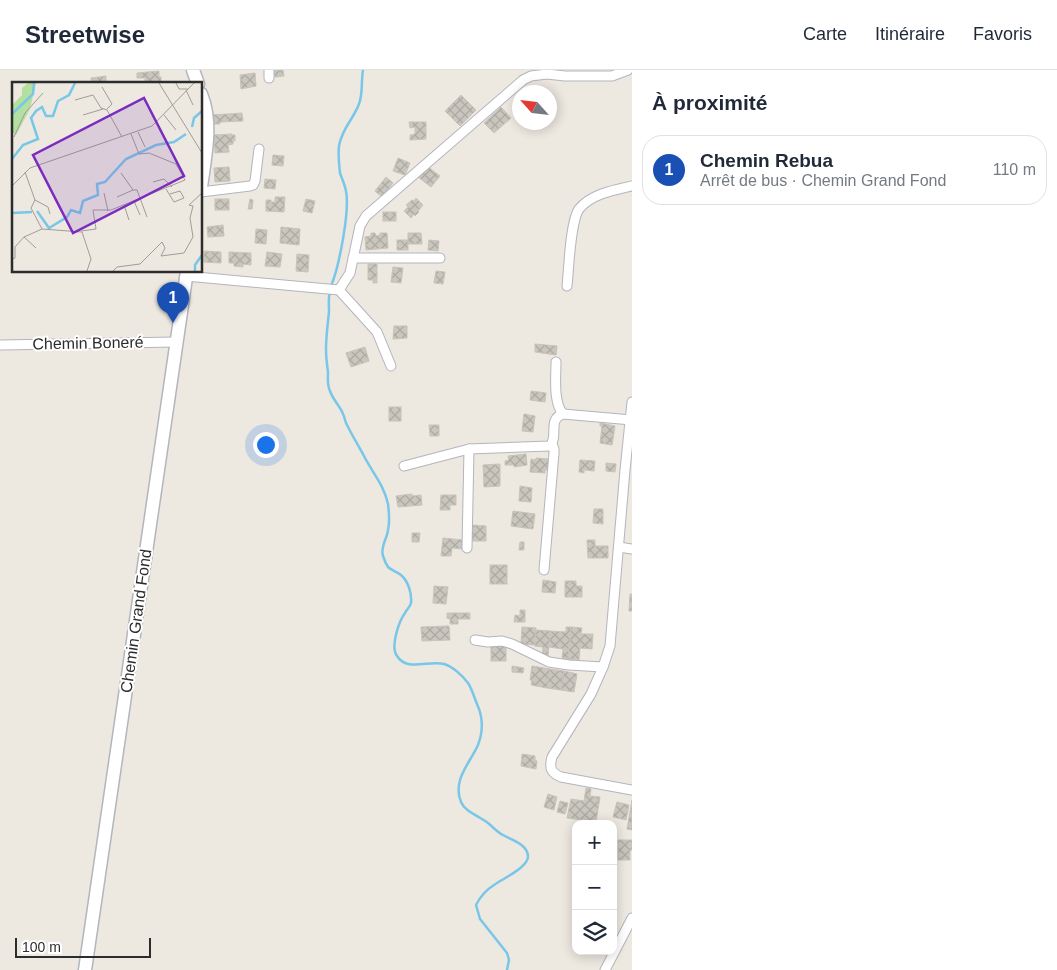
<!DOCTYPE html>
<html lang="fr">
<meta charset="utf-8">
<style>
:root{--surface:#fff;--page:#f6f6f7;--text:#1f2937;--muted:#747a83;--line:#e0e1e3;--accent:#111827}
body{margin:0;font-family:Arial,sans-serif;background:var(--page);color:var(--text)}
.controls{position:absolute;right:15px;bottom:15px;display:grid;overflow:hidden;border-radius:10px;box-shadow:0 2px 12px #0003}
.controls button{width:45px;height:45px;display:grid;place-items:center;padding:0;border:0;border-bottom:1px solid var(--line);background:var(--surface);color:var(--text);font:25px sans-serif}
.compass{position:absolute;left:512px;top:15px;width:45px;height:45px;border-radius:50%;background:var(--surface);box-shadow:0 2px 12px #0003;rotate:297deg}
.scale{position:absolute;left:15px;bottom:12px;width:136px;box-sizing:border-box;padding-left:5px;border:2px solid #2c2c2c;border-top:0;font-size:14px;line-height:18px;white-space:nowrap;color:#2c2c2c;-webkit-text-stroke:4px #fff;paint-order:stroke}
.you{position:absolute;left:265px;top:374px;width:18px;height:18px;margin:-12px;border:4px solid #fff;border-radius:50%;background:#1a73e8;box-shadow:0 0 0 8px #1a73e833}
.badge{display:grid;place-items:center;width:32px;height:32px;border-radius:50%;background:var(--accent);color:#fff;font-size:16px;font-weight:700}
.pin{position:absolute;translate:-50% -41px;filter:drop-shadow(0 1px 2px #0008)}
.pin::after{content:'';position:absolute;top:26px;width:18px;height:15px;background:inherit;clip-path:polygon(0 0,100% 0,50% 100%)}
.list{margin:0;padding:0;list-style:none}
h2{display:flex;justify-content:space-between;align-items:center;height:65px;margin:0;padding:0 20px;font-size:21px}
h2 small{font-size:16px;font-weight:400;color:var(--muted)}
.list li{display:grid;grid-template-columns:32px 1fr auto;gap:15px;align-items:center;box-sizing:border-box;height:70px;margin:0 10px 10px;padding:0 10px;border:1px solid var(--line);border-radius:20px}
.list b{display:block;font-size:19px;white-space:nowrap}
.list p{margin:0;font-size:16px;white-space:nowrap;color:var(--muted)}
.list em{font-size:16px;font-style:normal;color:var(--muted)}
.icon{flex:none;width:28px;height:28px;fill:none;stroke:currentColor;stroke-width:2;stroke-linecap:round;stroke-linejoin:round}
.map{position:relative;flex:none;width:632px;height:900px;overflow:hidden}
header{display:flex;align-items:center;gap:30px;box-sizing:border-box;height:70px;padding:0 25px;background:var(--surface);border-bottom:1px solid var(--line)}
header strong{font-size:24px}
nav{display:flex;gap:28px;margin-inline-start:auto;font-size:18px}
main{display:flex}
aside{flex:1;background:var(--surface)}
.map>svg:first-child{display:block}
.lines{fill:none;stroke-linecap:round;stroke-linejoin:round}
.stream{stroke:#79c7e8;stroke-width:2.5}
.building{fill:url(#building-cross-hatch);stroke:#c9c4b9}
.street-casing{stroke:#b3b5bf;stroke-width:11}
.secondary-casing{stroke:#b3b5bf;stroke-width:15}
.street{stroke:#fff;stroke-width:9}
.secondary{stroke:#fff;stroke-width:12}
.labels{text-anchor:middle;dominant-baseline:central;stroke-width:4;stroke-linejoin:round;paint-order:stroke}
.street-label{font-size:16px;fill:#2c2c2c;stroke:#fff}
.inset-river{fill:none;stroke:#79c7e8;stroke-width:2.5}
.inset-road{fill:none;stroke:#a09d98;stroke-width:1}
.view{fill:#7b2cbf;fill-opacity:0.15;stroke:#7b2cbf;stroke-width:2.5}
.inset-edge{fill:none;stroke:#2c2c2c;stroke-width:2.5}
</style>
<header>
<strong>Streetwise</strong>
<nav><a>Carte</a><a>Itinéraire</a><a>Favoris</a></nav>
</header>
<main>
<div class="map">
<svg width="632" height="900" viewBox="0 0 632 900">
<defs>
<pattern id="building-cross-hatch" width="8" height="8" patternUnits="userSpaceOnUse" patternTransform="scale(1.25)"><rect width="8" height="8" fill="#c9c6be"/><path d="M0 0l8 8M0 8l8-8" fill="none" stroke="#adaaa3"/></pattern>
</defs>
<rect width="100%" height="100%" fill="#ede8e0"/>
<g class="lines">
<g class="stream">
<path d="M 331,216 C 339,197 350,141 346,121 C 345,115 342,109 340,103 C 339,94 338,84 339,76 C 342,58 353,50 359,34 C 363,24 361,11 363,0"/>
<path d="M 330,222 C 328,228 329,234 329,241 C 328,253 326,266 326,279 C 326,287 327,295 328,302 C 328,309 327,315 330,321 C 333,330 340,336 343,344 C 345,348 345,352 347,355 C 352,365 358,375 364,386 C 372,402 384,415 388,434 C 389,442 390,452 388,460 C 387,469 380,477 383,486 C 384,489 386,494 388,497 C 391,500 397,502 401,505 C 408,511 412,523 411,533 C 410,537 407,539 405,543 C 399,551 390,577 397,586 C 407,602 429,590 444,594 C 452,596 463,606 468,613 C 472,619 474,627 477,634 C 483,647 483,662 478,675 C 470,693 452,710 461,732 C 465,742 479,746 488,753 C 493,757 497,762 503,765 C 512,770 527,774 528,786 C 529,797 502,809 494,815 C 486,820 480,827 476,835 L 480,849 L 507,883 L 509,890 L 507,900"/>
</g>
</g>
<g class="building">
<polygon points="274,0 283,0 284,6 275,7"/>
<polygon points="159,1 159,7 161,7 161,12 162,12 163,14 145,14 145,8 137,8 137,3"/>
<polygon points="255,3 256,16 241,19 240,5"/>
<polygon points="106,6 106,13 92,14 91,8"/>
<polygon points="461,25 476,40 460,56 445,41"/>
<polygon points="501,37 511,48 494,63 484,53"/>
<polygon points="242,43 243,51 220,52 220,54 213,54 212,45"/>
<polygon points="409,52 426,52 426,69 410,70 410,65 415,64 415,57 410,58"/>
<polygon points="232,64 232,65 235,65 235,71 233,71 233,74 228,75 229,82 215,83 214,65"/>
<polygon points="273,85 284,86 283,96 272,95"/>
<polygon points="398,88 410,93 405,105 393,101"/>
<polygon points="427,96 440,106 431,117 418,107"/>
<polygon points="229,97 230,111 215,112 214,98"/>
<polygon points="386,107 393,113 382,127 375,121"/>
<polygon points="265,109 276,110 275,119 264,118"/>
<polygon points="275,127 285,127 284,142 266,141 266,130 271,130 271,132 275,132"/>
<polygon points="416,128 423,135 418,141 419,142 415,146 414,144 411,148 404,141 408,137 406,135 412,130 414,131"/>
<rect x="215" y="129" width="14" height="11"/>
<polygon points="250,129 253,130 252,139 248,139"/>
<polygon points="306,129 315,131 312,143 303,141"/>
<rect x="383" y="142" width="13" height="9"/>
<polygon points="223,155 224,166 208,167 207,157"/>
<polygon points="281,157 300,159 299,175 280,173"/>
<polygon points="256,159 267,160 266,174 255,173"/>
<polygon points="371,163 375,163 376,166 380,165 380,163 387,163 388,178 366,180 365,167 371,166"/>
<polygon points="408,163 421,163 422,174 408,174"/>
<rect x="397" y="170" width="11" height="10"/>
<polygon points="429,170 439,171 438,181 428,180"/>
<polygon points="204,181 221,182 221,193 204,192"/>
<polygon points="229,182 251,183 251,195 243,194 243,197 234,196 234,193 229,193"/>
<polygon points="267,182 282,184 280,197 265,196"/>
<polygon points="297,184 309,185 308,202 296,201"/>
<polygon points="368,194 377,194 377,213 373,213 373,210 368,210"/>
<polygon points="393,197 403,198 401,213 391,212"/>
<polygon points="436,201 445,202 443,214 434,213"/>
<polygon points="394,256 407,256 407,268 393,269"/>
<polygon points="535,274 557,276 556,285 535,282"/>
<polygon points="365,277 369,291 351,297 346,283"/>
<polygon points="531,321 546,323 545,332 530,330"/>
<rect x="389" y="337" width="12" height="14"/>
<polygon points="524,344 535,346 533,362 522,361"/>
<polygon points="600,353 615,356 612,375 600,373 602,356 600,356"/>
<polygon points="429,355 439,355 439,366 430,366"/>
<polygon points="526,384 527,395 514,397 514,395 505,395 505,391 509,390 508,386"/>
<polygon points="536,388 549,389 548,400 545,400 545,403 530,402 531,389 536,390"/>
<polygon points="580,390 595,391 594,401 584,400 584,403 579,402"/>
<polygon points="606,393 616,394 615,402 606,401"/>
<polygon points="500,394 500,416 484,417 483,395"/>
<polygon points="520,416 532,418 531,432 519,431"/>
<polygon points="412,424 412,426 421,425 422,435 398,437 396,426"/>
<polygon points="441,425 456,425 456,435 450,435 450,440 440,440"/>
<polygon points="594,439 603,439 603,454 593,453"/>
<polygon points="513,441 535,444 533,459 511,456"/>
<polygon points="472,455 486,456 486,471 471,471"/>
<polygon points="412,463 420,463 419,472 412,472"/>
<polygon points="443,468 463,470 463,479 452,478 451,486 441,486"/>
<polygon points="587,470 595,470 595,476 608,476 608,488 588,488"/>
<polygon points="520,472 524,472 524,480 519,480"/>
<rect x="490" y="495" width="17" height="19"/>
<polygon points="543,510 556,512 555,523 542,522"/>
<polygon points="565,511 576,511 576,516 582,516 582,527 565,527"/>
<polygon points="434,516 448,517 446,534 433,533"/>
<polygon points="630,524 632,524 632,541 629,541"/>
<polygon points="520,540 525,540 525,552 514,552 515,545 520,546"/>
<polygon points="447,543 470,543 470,549 458,549 458,554 450,554 450,549 447,548"/>
<polygon points="449,556 450,570 422,571 421,557"/>
<polygon points="522,557 536,558 535,575 521,574"/>
<polygon points="566,557 571,557 568,589 562,588 563,579 549,577 550,561 566,562"/>
<polygon points="571,557 582,558 581,564 593,564 592,579 580,578 579,590 568,589"/>
<polygon points="536,560 550,561 548,587 542,587 543,577 535,576"/>
<rect x="491" y="576" width="15" height="15"/>
<polygon points="512,596 524,598 523,603 512,602"/>
<polygon points="532,596 550,599 547,618 531,615 532,611 530,610"/>
<polygon points="550,599 564,601 561,620 547,618"/>
<polygon points="564,601 577,604 574,622 561,620"/>
<polygon points="522,684 535,686 535,690 537,691 536,699 521,696"/>
<polygon points="586,718 591,719 590,726 600,727 596,752 567,748 571,729 584,731"/>
<polygon points="548,724 557,727 554,740 544,737"/>
<polygon points="632,730 632,760 627,759"/>
<polygon points="560,731 568,733 565,744 557,742"/>
<polygon points="617,732 629,735 626,750 613,747"/>
<polygon points="618,770 632,770 632,780 630,780 630,790 618,790"/>
<polygon points="613,798 615,798 616,812 613,812"/>
</g>
<g class="lines">
<defs>
<g id="street">
<polyline points="269,0 269,8"/>
<polyline points="201,122 250,116 253,115 255,111 259,79"/>
<polyline points="353,188 440,188"/>
<polyline points="186,206 339,220 350,203 360,156 366,146 523,10 531,6 547,4 565,6 612,6 628,0"/>
<path d="M 567,216 C 569,199 570,152 579,139 C 591,124 614,120 632,116"/>
<polyline points="339,220 377,262 391,296"/>
<polyline points="0,275 176,272"/>
<path d="M 556,292 C 556,307 553,332 563,344"/>
<path d="M 632,332 L 625,400 L 610,576 L 603,597 L 591,624 L 552,687 C 549,698 551,703 561,707 L 632,720"/>
<path d="M 404,396 L 469,379 L 550,376 C 559,366 547,349 563,344 L 632,350"/>
<polyline points="619,477 632,479"/>
<polyline points="467,478 469,379"/>
<polyline points="544,500 554,383 554,379 552,374"/>
<polyline points="475,570 488,572 502,571 512,574 549,592 569,595 603,597"/>
<polyline points="605,900 632,848"/>
</g>
<g id="secondary">
<polyline points="193,0 198,14"/>
<path d="M 201,24 C 213,53 205,87 201,117"/>
<polyline points="85,900 187,201"/>
</g>
</defs>
<use href="#street" class="street-casing"/>
<use href="#secondary" class="secondary-casing"/>
<use href="#street" class="street"/>
<use href="#secondary" class="secondary"/>
</g>
<g class="labels">
<g class="street-label">
<text transform="translate(88 273) rotate(-1)">Chemin Boneré</text>
<text transform="translate(136 551) rotate(-82)">Chemin Grand Fond</text>
</g>
</g>
<g transform="translate(12 12)">
<rect width="190" height="190" fill="#ede8e0"/>
<path d="M 16,1 L 24,1 L 18,27 L 4,53 L 0,50 L 0,23 L 10,13 L 10,6 Z" fill="#b3e0a0"/>
<path class="inset-river" d="M 0,32 L 21,12 L 22,1M 180,45 L 182,36 L 190,29M 0,77 L 11,63 L 26,57 L 19,36 L 24,29 L 30,25 L 34,34 L 41,34 L 46,19 L 57,13 L 63,1M 25,129 L 37,146 L 55,135 L 59,128 L 68,131 L 71,119 L 86,113 L 85,102 L 93,100 L 114,77 L 144,63 L 162,60 L 174,52M 0,131 L 20,130M 183,189 L 183,183 L 190,173"/>
<path class="inset-road" d="M 147,1 L 190,71M 164,1 L 167,7 L 176,7M 90,5 L 100,22 L 95,27M 174,8 L 181,23M 63,18 L 81,13 L 89,26 L 95,28 L 110,55M 71,33 L 91,27M 152,33 L 164,48M 126,50 L 133,65M 2,55 L 13,31 L 31,11M 13,90 L 23,118 L 19,126 L 30,147 L 70,150 L 79,177 L 75,189M 109,91 L 121,108 L 125,108 L 135,135M 141,100 L 152,97 L 160,105M 0,104 L 18,86 L 140,44 L 182,1M 154,107 L 162,120 L 172,116 L 168,109 L 158,112M 92,111 L 96,129M 105,115 L 121,108M 23,118 L 36,125 L 38,132M 122,119 L 128,133M 112,123 L 117,138M 69,149 L 84,147 L 81,128 L 99,128 L 173,98 L 164,82 L 137,71 L 127,72 L 119,52M 24,166 L 12,155 L 30,147M 0,177 L 3,176 L 3,165 L 12,155M 101,189 L 105,185 L 128,182 L 150,160 L 153,166 L 149,174 L 172,171 L 181,155 L 178,136 L 181,124 L 177,123 L 190,111"/>
<path class="view" d="M 132,16 L 172,94 L 61,151 L 21,73 Z"/>
<rect width="190" height="190" class="inset-edge"/>
</g>
</svg>
<div class="controls">
<button>+</button>
<button>−</button>
<button><svg class="icon" aria-label="layers" viewBox="0 0 24 24"><path d="M12 4l9 5-9 5-9-5zM3 14l9 5 9-5"/></svg></button>
</div>
<svg class="compass" viewBox="-18 -18 36 36"><path d="M0-13l5 13h-10z" fill="#e53935"/><path d="M0 13l5-13h-10z" fill="#747a83"/></svg>
<div class="scale">100 m</div>
<div class="you"></div>
<div class="pin badge" style="left:173px;top:253px;background:#1a4fb4">1</div>
</div>
<aside>
<h2>À proximité<small></small></h2>
<ul class="list">
<li><span class="badge" style="background:#1a4fb4">1</span><div><b>Chemin Rebua</b><p>Arrêt de bus · Chemin Grand Fond</p></div><em>110 m</em></li>
</ul>
</aside>
</main>
